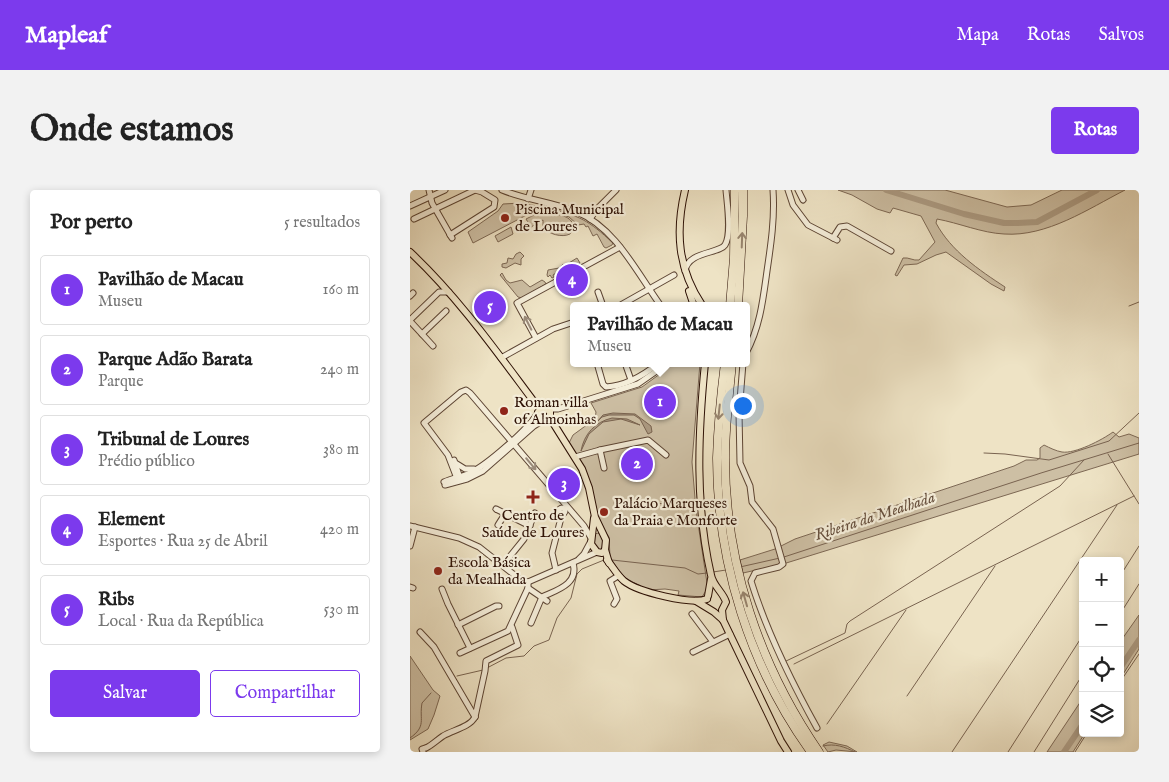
<!DOCTYPE html>
<html lang="pt">
<meta charset="utf-8">
<style>
:root{--surface:#fff;--page:#f2f2f2;--text:#222;--muted:#767676;--line:#e0e0e0;--accent:#7c3aed}
body{margin:0;font-family:"IM FELL English",serif;background:var(--page);color:var(--text)}
.controls{position:absolute;right:15px;bottom:15px;display:grid;overflow:hidden;border-radius:5px;box-shadow:0 2px 8px #0003}
.controls button{width:45px;height:45px;display:grid;place-items:center;padding:0;border:0;border-bottom:1px solid var(--line);background:var(--surface);color:var(--text);font:25px sans-serif}
.you{position:absolute;left:332px;top:215px;width:18px;height:18px;margin:-12px;border:4px solid #fff;border-radius:50%;background:#1a73e8;box-shadow:0 0 0 8px #1a73e833}
.badge{display:grid;place-items:center;width:32px;height:32px;border-radius:50%;background:var(--accent);color:#fff;font-size:16px;font-weight:700}
.pin{position:absolute;translate:-50% -50%;border:2px solid #fff;box-shadow:0 1px 5px #0006}
.popup{position:absolute;left:160px;top:112px;width:180px;height:65px;box-sizing:border-box;display:grid;place-content:center;border-radius:5px;background:var(--surface);filter:drop-shadow(0 1px 4px #0005);font-size:16px;white-space:nowrap;color:var(--muted)}
.popup b{font-size:19px;color:var(--text)}
.popup::after{content:'';position:absolute;left:50%;top:100%;margin-left:-10px;border:10px solid transparent;border-top-color:var(--surface)}
.list{margin:0;padding:0;list-style:none}
h2{display:flex;justify-content:space-between;align-items:center;height:65px;margin:0;padding:0 20px;font-size:21px}
h2 small{font-size:16px;font-weight:400;color:var(--muted)}
.list li{display:grid;grid-template-columns:32px 1fr auto;gap:15px;align-items:center;box-sizing:border-box;height:70px;margin:0 10px 10px;padding:0 10px;border:1px solid var(--line);border-radius:5px}
.list b{display:block;font-size:19px;white-space:nowrap}
.list p{margin:0;font-size:16px;white-space:nowrap;color:var(--muted)}
.list em{font-size:16px;font-style:normal;color:var(--muted)}
.actions{display:flex;gap:10px;padding:15px 20px}
.actions a{flex:1;padding:11px 0;border:1px solid var(--accent);border-radius:5px;text-align:center;font-size:18px;color:var(--accent)}
.actions .main{background:var(--accent);color:#fff}
.icon{flex:none;width:28px;height:28px;fill:none;stroke:currentColor;stroke-width:2;stroke-linecap:round;stroke-linejoin:round}
.map{position:relative;flex:none;width:729px;height:562px;overflow:hidden;border-radius:5px}
header{display:flex;align-items:center;gap:30px;box-sizing:border-box;height:70px;padding:0 25px;background:var(--accent);color:#fff}
header strong{font-size:24px}
nav{display:flex;gap:28px;margin-inline-start:auto;font-size:18px}
.intro{display:flex;align-items:center;justify-content:space-between;box-sizing:border-box;height:120px;padding:0 30px}
h1{margin:0;font-size:35px}
.button{padding:12px 22px;border-radius:5px;background:var(--accent);color:#fff;font-size:18px;font-weight:700}
main{display:flex;gap:30px;padding:0 30px}
aside{flex:1;background:var(--surface);border-radius:5px;box-shadow:0 2px 8px #0003}
.map>svg:first-child{display:block}
.green{fill:#cdbfa4;stroke:#7d6854}
.water{fill:#ac9b83;stroke:#796350}
.lines{fill:none;stroke-linecap:round;stroke-linejoin:round}
.stream{stroke:#796350;stroke-width:1}
.river{stroke:#ac9b83;stroke-width:6}
.minor-casing{stroke:#5d4534;stroke-width:7}
.major-casing{stroke:#2d1004;stroke-width:8}
.highway-casing{stroke:#2d1004;stroke-width:9}
.minor{stroke:#f4edd9;stroke-width:5}
.major{stroke:#eee3c5;stroke-width:6}
.highway{stroke:#eee3c5;stroke-width:8}
.oneway{stroke:#97846e}
.oneway2{stroke:#9a8a79}
.poi-dot{fill:#8f2418;stroke:#f4edd9;stroke-width:2}
.labels{text-anchor:middle;dominant-baseline:central;stroke-width:4.5;stroke-linejoin:round;paint-order:stroke}
.poi-label{font-size:15px;fill:#2d1004;stroke:#f4edd9;text-anchor:start}
.water-label{font-size:16px;font-style:italic;fill:#664f3d;stroke:#f4edd9}
</style>
<header>
<strong>Mapleaf</strong>
<nav><a>Mapa</a><a>Rotas</a><a>Salvos</a></nav>
</header>
<div class="intro"><h1>Onde estamos</h1><a class="button">Rotas</a></div>
<main>
<aside>
<h2>Por perto<small>5 resultados</small></h2>
<ul class="list">
<li><span class="badge">1</span><div><b>Pavilhão de Macau</b><p>Museu</p></div><em>160 m</em></li>
<li><span class="badge">2</span><div><b>Parque Adão Barata</b><p>Parque</p></div><em>240 m</em></li>
<li><span class="badge">3</span><div><b>Tribunal de Loures</b><p>Prédio público</p></div><em>380 m</em></li>
<li><span class="badge">4</span><div><b>Element</b><p>Esportes · Rua 25 de Abril</p></div><em>420 m</em></li>
<li><span class="badge">5</span><div><b>Ribs</b><p>Local · Rua da República</p></div><em>530 m</em></li>
</ul>
<div class="actions"><a class="main">Salvar</a><a>Compartilhar</a></div>
</aside>
<div class="map">
<svg width="729" height="562" viewBox="0 0 729 562">
<rect width="100%" height="100%" fill="#eee3c5"/>
<filter id="stains"><feTurbulence type="fractalNoise" baseFrequency=".004" numOctaves="4"/><feColorMatrix values="0 0 0 0 .2 0 0 0 0 .09 0 0 0 0 .02 0 0 0 .5 -.17"/></filter>
<radialGradient id="worn" r=".72"><stop offset=".6" stop-color="#630" stop-opacity="0"/><stop offset="1" stop-color="#630" stop-opacity=".3"/></radialGradient>
<g class="green">
<path d="M 428,0 L 535,0 L 597,17 L 621,15 L 652,0 L 715,0 C 678,19 637,47 594,44 C 572,43 549,33 527,29 L 526,33 C 541,61 569,80 595,97 L 594,101 L 581,94 L 536,62 L 526,65 L 507,74 L 494,75 L 487,86 L 485,85 L 493,68 C 499,67 503,71 509,70 L 525,52 L 511,26 L 483,18 L 480,23 L 467,19 L 442,5 Z"/>
<polygon points="111,13 132,17 63,53 58,42 88,21 93,14"/>
<path d="M 138,18 C 170,26 178,30 203,53 L 202,55 L 196,58 L 194,57 L 187,44 L 183,46 L 178,36 L 176,37 L 174,34 L 168,35 L 159,27 L 145,23 L 137,24 C 147,24 162,25 164,37 L 160,44 C 152,48 138,44 133,37 L 133,30 L 121,37 L 116,29 Z"/>
<polygon points="101,37 103,44 88,52 85,46"/>
<polygon points="110,62 114,66 111,69 111,75 105,73 96,78 92,77 92,74 97,73 98,68 103,69 106,64"/>
<polygon points="167,68 170,73 148,85 146,83 143,85 144,87 142,88 140,85 138,87 137,85 138,80 149,78 153,74 154,76"/>
<polygon points="92,83 96,90 100,93 112,90 120,97 132,90 135,92 136,94 112,108 108,107 90,85"/>
<polygon points="265,173 290,173 282,272 286,320 297,393 297,399 292,407 268,405 269,401 255,399 238,400 217,389 209,381 200,367 199,347 190,335 159,253 163,245 185,229 186,222 181,213 232,197"/>
<path d="M 703,242 L 709,247 L 719,244 L 729,248 L 729,264 L 373,374 L 333,383 L 330,370 L 365,359 L 385,349 L 604,276 L 616,270 L 627,270 L 630,268 L 630,258 L 634,255 C 640,258 646,261 652,262 C 665,264 692,250 703,242 Z"/>
<polygon points="188,343 194,349 193,359 190,360 186,359 182,351 185,344"/>
<polygon points="729,425 729,459 710,489 710,452"/>
<polygon points="0,466 23,500 30,506 24,525 18,539 0,550"/>
<polygon points="673,508 673,543 675,543 663,562 637,562"/>
<polygon points="419,552 437,556 447,562 426,560 418,562 413,555"/>
</g>
<g class="water">
<polygon points="203,223 225,224 241,236 242,242 238,244 230,229 224,225 199,225 192,227 186,233 193,225"/>
<path d="M 202,228 L 217,229 L 230,235 L 211,229 L 193,232 L 179,244 L 171,261 C 174,244 185,232 202,228 Z"/>
</g>
<g class="lines">
<g class="stream">
<polyline points="719,116 729,112"/>
<polyline points="574,263 595,264 639,270 699,251 729,223"/>
<polyline points="698,264 729,314"/>
<polyline points="204,313 285,314"/>
<polyline points="374,367 631,283 729,253"/>
<polyline points="202,370 275,378 288,384 297,383"/>
<polyline points="330,377 370,368"/>
<polyline points="303,382 316,380"/>
<polyline points="710,386 729,356"/>
<polyline points="710,424 729,394"/>
<polyline points="374,472 435,443 437,434 440,431 650,296 674,270"/>
<polyline points="384,474 724,306"/>
<polyline points="77,478 96,468 114,466 124,456 139,450 147,428 161,408 167,384 172,379 194,370"/>
<polyline points="47,486 73,480"/>
<polyline points="710,492 729,464"/>
<polyline points="497,506 585,376"/>
<polyline points="417,534 496,420"/>
<path d="M 0,548 C 17,536 9,530 12,513 L 21,503"/>
<path d="M 413,556 C 425,553 435,557 445,562"/>
<polyline points="542,562 707,315"/>
<polyline points="598,562 673,445"/>
<polyline points="624,562 673,484"/>
<polyline points="665,562 677,543"/>
</g>
<g class="river">
<polyline points="476,0 554,24 594,33 608,33 627,32 687,0"/>
<polyline points="710,478 729,450"/>
<polyline points="654,562 673,534"/>
</g>
<defs>
<g id="minor">
<polyline points="19,0 22,13 42,48"/>
<path d="M 92,0 C 116,10 143,12 167,22 C 206,38 227,83 251,116"/>
<polyline points="378,0 383,15 398,35 427,50"/>
<polyline points="388,0 393,10"/>
<polyline points="118,9 121,0"/>
<polyline points="0,16 35,0"/>
<polyline points="4,29 65,0"/>
<polyline points="180,29 186,20 206,0"/>
<polyline points="40,45 84,17 85,10 72,2 65,0"/>
<polyline points="423,48 430,37 437,36 481,61"/>
<path d="M 275,81 C 278,61 309,64 315,55 C 322,44 317,13 316,0"/>
<polyline points="188,102 193,116"/>
<polyline points="0,106 3,103"/>
<polyline points="209,116 264,85"/>
<polyline points="0,130 29,102 39,102"/>
<polyline points="0,131 23,156"/>
<polyline points="12,144 36,121"/>
<polyline points="126,148 107,113 210,57"/>
<path d="M 336,163 C 350,137 353,110 357,81 C 361,54 365,27 363,0"/>
<polyline points="91,168 143,139 164,132"/>
<path d="M 187,173 L 193,194 L 196,197 C 215,196 234,185 249,173"/>
<polyline points="215,173 221,190"/>
<path d="M 333,173 L 329,223 L 330,273 L 340,296 L 342,312 L 363,339 L 373,374 L 369,377 L 345,383 L 341,391 C 357,443 381,491 407,538"/>
<polyline points="138,219 148,219 228,194 258,173"/>
<polyline points="190,260 238,250 256,265"/>
<polyline points="165,267 190,260 194,278"/>
<polyline points="44,270 50,288"/>
<polyline points="47,274 55,279 64,279"/>
<polyline points="48,291 38,265 14,233 51,202 56,200 60,203 174,336 181,348"/>
<path d="M 34,292 C 42,288 52,287 60,283 C 77,275 117,240 127,224"/>
<polyline points="35,295 57,289 73,281 124,236 132,231"/>
<circle cx="152" cy="321" r="3"/>
<polyline points="86,319 120,336"/>
<polyline points="88,335 95,324"/>
<polyline points="0,336 49,348 69,357 112,391 118,392"/>
<polyline points="0,356 5,337"/>
<polyline points="169,369 174,364 181,351"/>
<polyline points="93,375 114,349 125,323"/>
<polyline points="146,380 142,363 152,324"/>
<polyline points="118,392 187,362"/>
<polyline points="0,397 3,398"/>
<polyline points="118,398 137,411"/>
<polyline points="32,399 38,414 60,458"/>
<polyline points="204,414 207,409 200,391 208,386"/>
<polyline points="282,424 303,452"/>
<path d="M 121,433 L 132,407 C 147,400 169,394 163,373"/>
<polyline points="48,435 86,416 89,416"/>
<polyline points="10,442 24,457 65,527"/>
<polyline points="283,462 320,444"/>
<polyline points="50,463 98,441 118,398 118,392"/>
<polyline points="65,527 75,481 76,471 108,455 102,437"/>
<path d="M 16,558 C 22,555 27,550 33,546 C 43,540 60,537 65,527"/>
<polyline points="13,562 12,559 15,558"/>
</g>
<g id="major">
<path d="M 275,0 C 265,42 268,79 292,115"/>
<path d="M 0,62 C 48,107 86,161 125,213 L 132,218 L 140,221 L 140,228 L 135,231 L 128,228 L 128,222 L 132,218"/>
<polyline points="279,101 284,116"/>
<path d="M 295,173 C 288,244 285,315 301,385 C 303,396 313,402 316,412 L 312,420 L 313,430"/>
<polyline points="140,228 172,279 179,298 185,327 196,350 195,360 199,373"/>
<polyline points="184,328 181,354 187,362 192,363 195,360"/>
<path d="M 197,370 C 203,377 207,385 214,391 C 228,402 281,415 297,409"/>
<polyline points="298,406 301,389"/>
<polyline points="286,411 304,422 313,430 371,551 378,562"/>
</g>
<g id="highway">
<polyline points="320,116 324,68 325,0"/>
<polyline points="328,116 333,26 333,0"/>
<path d="M 315,173 C 311,205 308,236 307,268 C 307,372 340,478 401,562"/>
<path d="M 322,173 C 319,205 315,236 315,268 C 315,373 349,475 409,562"/>
</g>
</defs>
<use href="#minor" class="minor-casing"/>
<use href="#major" class="major-casing"/>
<use href="#highway" class="highway-casing"/>
<use href="#minor" class="minor"/>
<use href="#major" class="major"/>
<use href="#highway" class="highway"/>
</g>
<defs><path id="oneway-shaft" d="M-6 0H5M1.5-3L5.5 0L1.5 3" fill="none" stroke-width="1.6" stroke-linecap="round" stroke-linejoin="round" transform="scale(1.25)"/></defs>
<g class="oneway">
<use href="#oneway-shaft" transform="translate(332 50) rotate(-88)"/>
<use href="#oneway-shaft" transform="translate(309 222) rotate(96)"/>
<use href="#oneway-shaft" transform="translate(335 409) rotate(-106)"/>
</g>
<g class="oneway2">
<use href="#oneway-shaft" transform="translate(118 133) rotate(-117)"/>
<use href="#oneway-shaft" transform="translate(121 274) rotate(50)"/>
</g>
<g class="poi-dot">
<circle cx="95" cy="28" r="5"/>
<circle cx="94" cy="221" r="5"/>
<path d="M120.5 299.5h5v5h5v5h-5v5h-5v-5h-5v-5h5z"/>
<circle cx="194" cy="322" r="5"/>
<circle cx="28" cy="381" r="5"/>
</g>
<g class="labels">
<g class="poi-label">
<text x="105" y="19">Piscina Municipal<tspan x="105" dy="17">de Loures</tspan></text>
<text x="104" y="212">Roman villa<tspan x="104" dy="17">of Almoinhas</tspan></text>
<text x="204" y="313">Palácio Marqueses<tspan x="204" dy="17">da Praia e Monforte</tspan></text>
<text x="123" y="325" text-anchor="middle">Centro de<tspan x="123" dy="17">Saúde de Loures</tspan></text>
<text x="38" y="372">Escola Básica<tspan x="38" dy="17">da Mealhada</tspan></text>
</g>
<g class="water-label">
<text transform="translate(465 327) rotate(-18)">Ribeira da Mealhada</text>
</g>
</g>
<rect width="100%" height="100%" filter="url(#stains)"/>
<rect width="100%" height="100%" fill="url(#worn)"/>
</svg>
<div class="controls">
<button>+</button>
<button>−</button>
<button><svg class="icon" aria-label="locate" viewBox="0 0 24 24"><circle cx="12" cy="12" r="6"/><path d="M12 2v4M12 18v4M2 12h4M18 12h4"/></svg></button>
<button><svg class="icon" aria-label="layers" viewBox="0 0 24 24"><path d="M12 4l9 5-9 5-9-5zM3 14l9 5 9-5"/></svg></button>
</div>
<div class="you"></div>
<div class="pin badge" style="left:250px;top:212px">1</div>
<div class="popup"><b>Pavilhão de Macau</b>Museu</div>
<div class="pin badge" style="left:227px;top:274px">2</div>
<div class="pin badge" style="left:154px;top:294px">3</div>
<div class="pin badge" style="left:162px;top:90px">4</div>
<div class="pin badge" style="left:80px;top:117px">5</div>
</div>
</main>
